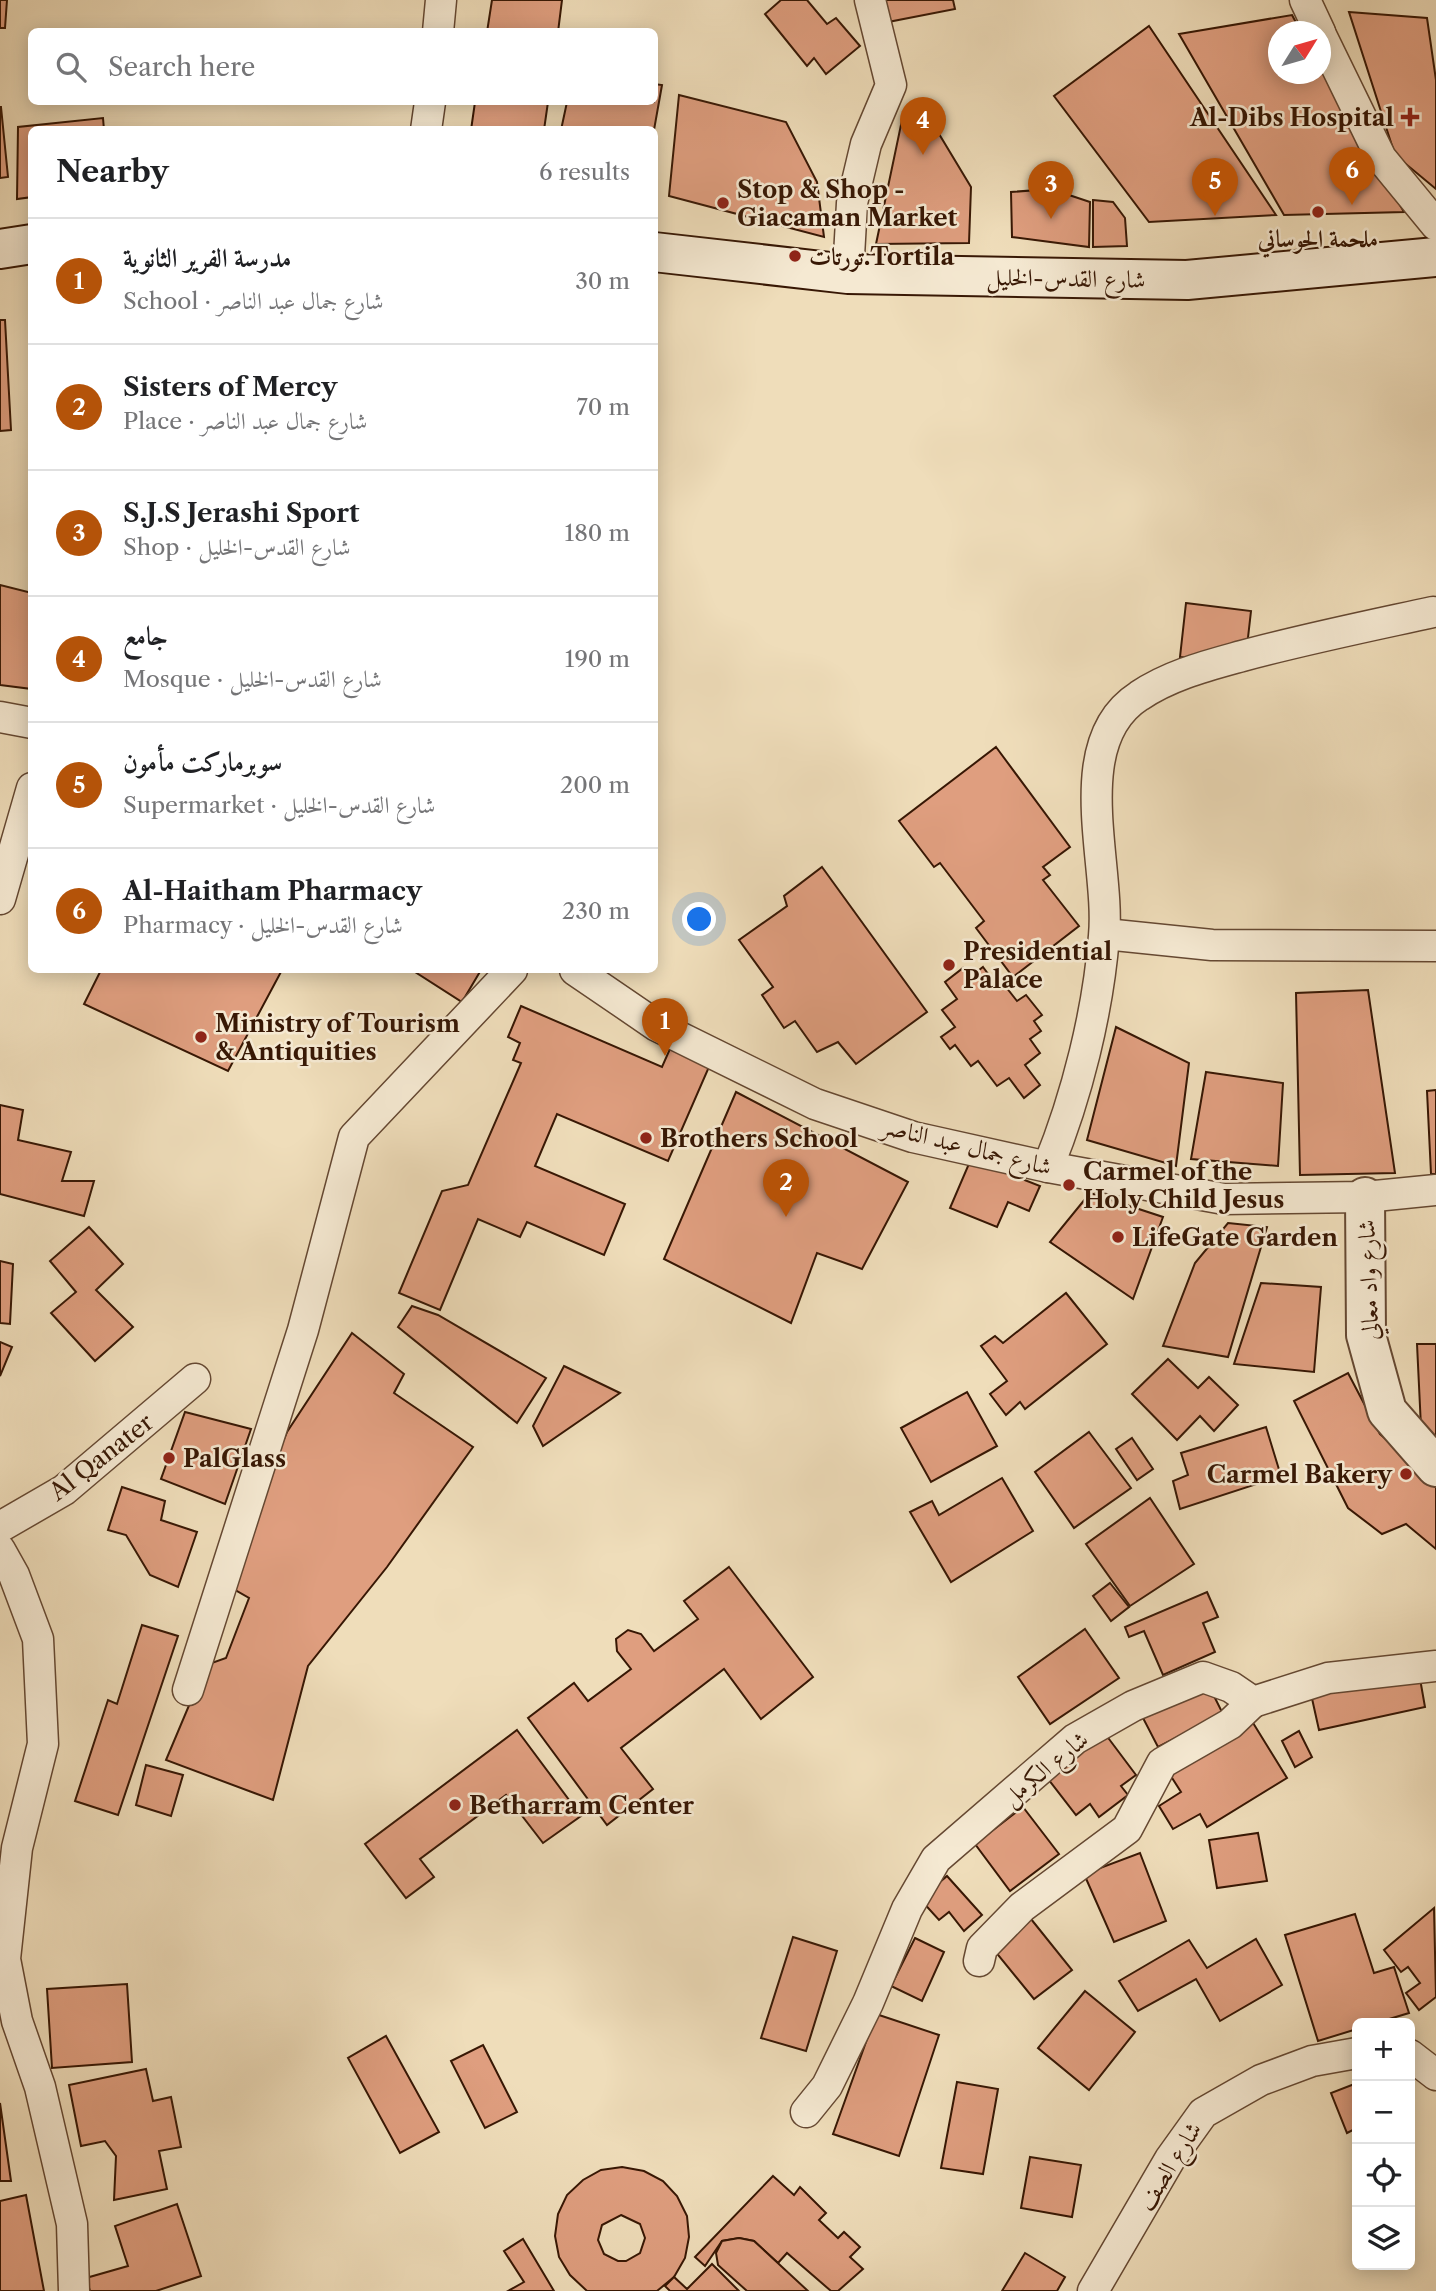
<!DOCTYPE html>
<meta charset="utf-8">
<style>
:root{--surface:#fff;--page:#f6f6f6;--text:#202124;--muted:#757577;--line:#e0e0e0;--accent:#b45309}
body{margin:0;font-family:"Libre Caslon Text",Amiri,serif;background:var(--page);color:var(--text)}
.controls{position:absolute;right:21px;bottom:21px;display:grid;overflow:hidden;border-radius:10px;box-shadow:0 4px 18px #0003}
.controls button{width:63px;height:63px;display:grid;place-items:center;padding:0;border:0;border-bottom:2px solid var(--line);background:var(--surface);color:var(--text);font:35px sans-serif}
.compass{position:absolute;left:1268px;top:21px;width:63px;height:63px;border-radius:50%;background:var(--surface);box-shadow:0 4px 18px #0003;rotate:53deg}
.you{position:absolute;left:700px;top:920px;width:24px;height:24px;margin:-18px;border:5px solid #fff;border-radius:50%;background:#1a73e8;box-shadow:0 0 0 10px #1a73e833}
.badge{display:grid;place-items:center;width:46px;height:46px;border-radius:50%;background:var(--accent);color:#fff;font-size:23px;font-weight:700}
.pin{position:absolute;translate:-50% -58px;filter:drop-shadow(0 2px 4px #0008)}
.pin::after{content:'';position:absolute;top:37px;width:24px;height:21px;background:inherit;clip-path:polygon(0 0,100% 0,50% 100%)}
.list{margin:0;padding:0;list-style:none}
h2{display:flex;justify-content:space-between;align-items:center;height:91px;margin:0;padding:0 28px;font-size:30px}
h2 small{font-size:23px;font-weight:400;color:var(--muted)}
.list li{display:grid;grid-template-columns:46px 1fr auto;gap:21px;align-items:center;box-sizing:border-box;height:126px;padding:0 28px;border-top:2px solid var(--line)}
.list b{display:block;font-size:26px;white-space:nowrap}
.list p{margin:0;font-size:23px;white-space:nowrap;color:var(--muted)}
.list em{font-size:23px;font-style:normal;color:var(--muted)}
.icon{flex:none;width:38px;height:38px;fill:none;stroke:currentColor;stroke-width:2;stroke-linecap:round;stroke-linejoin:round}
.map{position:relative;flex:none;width:1436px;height:2291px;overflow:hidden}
.search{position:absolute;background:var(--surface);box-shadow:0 4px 18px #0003;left:28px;top:28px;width:630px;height:77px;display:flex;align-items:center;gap:18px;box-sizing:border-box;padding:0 24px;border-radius:10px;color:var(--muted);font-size:26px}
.panel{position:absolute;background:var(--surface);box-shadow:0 4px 18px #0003;left:28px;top:126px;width:630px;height:847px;border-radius:10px}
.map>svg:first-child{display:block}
.building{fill:#df9e7f;stroke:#371704;stroke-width:2;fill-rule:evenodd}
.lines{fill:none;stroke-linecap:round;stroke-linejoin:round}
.minor-casing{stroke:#654832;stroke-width:33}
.tertiary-casing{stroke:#654832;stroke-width:42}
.secondary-casing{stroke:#371704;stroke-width:42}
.minor{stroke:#f5e9d2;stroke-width:30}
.tertiary{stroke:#f5e9d2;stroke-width:38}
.secondary{stroke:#f5e9d2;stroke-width:38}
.poi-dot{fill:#8f2418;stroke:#f5e9d2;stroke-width:2.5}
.labels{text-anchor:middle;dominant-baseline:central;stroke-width:5;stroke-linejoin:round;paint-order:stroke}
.poi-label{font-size:24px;font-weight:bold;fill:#371704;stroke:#f5e9d2;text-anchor:start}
.street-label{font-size:24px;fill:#371704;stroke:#f5e9d2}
</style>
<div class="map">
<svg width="1436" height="2291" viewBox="0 0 1436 2291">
<rect width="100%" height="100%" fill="#efddba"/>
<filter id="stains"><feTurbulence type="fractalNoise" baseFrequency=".00286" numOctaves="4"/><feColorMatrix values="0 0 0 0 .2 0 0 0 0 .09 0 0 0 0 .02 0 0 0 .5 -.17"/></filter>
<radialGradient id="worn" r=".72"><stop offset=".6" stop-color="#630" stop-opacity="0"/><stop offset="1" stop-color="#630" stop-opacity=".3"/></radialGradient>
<g class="building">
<polygon points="0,0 7,0 5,28 0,28"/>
<polygon points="492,0 562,0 558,32 487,32"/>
<polygon points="781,0 807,0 827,24 836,18 860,46 826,74 814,58 807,66 765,14"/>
<polygon points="883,0 953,0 955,9 888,22"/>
<polygon points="1349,12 1427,18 1436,80 1436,189 1395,155"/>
<polygon points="1292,15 1301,32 1278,32 1278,74 1320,74 1320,65 1404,212 1284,215 1179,34"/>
<polygon points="1149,26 1276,215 1149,222 1054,96"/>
<polygon points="654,84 662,85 654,130 561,130 567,102 654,102"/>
<polygon points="679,95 786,122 817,182 824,237 669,196"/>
<polygon points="475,102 548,102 544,130 471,130"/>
<polygon points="1,107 8,177 0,178 0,107"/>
<polygon points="103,118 104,130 32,130 32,197 17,199 18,127"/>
<polygon points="902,120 933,124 971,187 969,243 876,244"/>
<polygon points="1051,189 1090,202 1089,247 1012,237 1011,192"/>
<polygon points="1093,200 1113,202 1125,218 1127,246 1093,247"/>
<polygon points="0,320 5,320 11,430 0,431"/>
<polygon points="0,585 32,593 32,689 0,685"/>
<polygon points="1186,603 1251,611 1245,664 1180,657"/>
<polygon points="996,747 1070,847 1043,867 1050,875 1043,880 1079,926 1013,977 976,928 984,921 940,863 934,867 899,821"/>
<polygon points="822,867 927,1012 856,1064 838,1042 817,1052 795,1021 784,1028 762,995 773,987 739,940 787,906 784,896"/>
<polygon points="983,967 997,986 1002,982 1017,1001 1026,995 1042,1015 1034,1021 1041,1031 1030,1039 1040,1053 1025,1065 1040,1085 1024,1098 1009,1078 997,1086 978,1061 971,1066 955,1045 950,1049 941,1037 955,1027 942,1010 957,999 945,982 963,968 970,977"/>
<polygon points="101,970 282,970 228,1071 84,1004"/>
<polygon points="412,970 481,970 462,1002"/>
<polygon points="1368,990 1395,1173 1300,1175 1296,993"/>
<polygon points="521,1006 662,1067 673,1042 712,1060 668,1161 557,1114 535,1166 625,1204 604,1255 527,1222 520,1237 478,1219 440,1310 399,1293 442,1191 468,1185 521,1063 513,1060 520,1043 508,1037"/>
<polygon points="1116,1027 1189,1063 1176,1166 1087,1140"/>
<polygon points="1206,1072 1283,1083 1278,1166 1191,1159"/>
<polygon points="1436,1090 1436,1174 1431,1174 1427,1091"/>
<polygon points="736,1092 908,1182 862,1269 817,1253 791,1323 664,1259"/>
<polygon points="0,1105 23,1110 18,1140 71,1152 62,1181 94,1181 84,1216 0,1194"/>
<polygon points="971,1159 1040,1186 1029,1211 1008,1202 997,1227 950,1208"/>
<polygon points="1090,1193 1163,1217 1133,1299 1050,1242"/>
<polygon points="1228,1223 1267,1227 1228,1357 1163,1346 1195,1263"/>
<polygon points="89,1227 123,1264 96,1290 133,1327 95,1361 51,1313 76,1292 50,1261"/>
<polygon points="0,1261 13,1264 10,1324 0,1323"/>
<polygon points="1261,1283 1321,1287 1314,1372 1234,1364"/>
<polygon points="1066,1293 1107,1344 1025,1409 1020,1402 1006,1415 990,1394 1007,1381 981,1346 995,1336 1003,1343"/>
<polygon points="412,1306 438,1315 546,1378 517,1423 398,1327"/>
<polygon points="352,1333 404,1374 394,1393 473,1447 387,1567 308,1666 273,1800 166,1760 206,1665 226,1658 249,1598 230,1587 255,1505 287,1432"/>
<polygon points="0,1342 12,1347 0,1376"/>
<polygon points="1417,1344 1436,1344 1436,1449 1422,1448"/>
<polygon points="1168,1359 1198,1388 1209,1377 1238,1405 1214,1431 1200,1416 1177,1440 1132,1394"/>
<polygon points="564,1366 620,1393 543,1446 533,1426"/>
<polygon points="1348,1373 1380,1434 1436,1481 1436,1549 1406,1524 1382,1534 1348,1508 1294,1401"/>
<polygon points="967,1392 997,1446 931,1482 901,1428"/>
<polygon points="185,1412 251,1429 225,1504 161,1479"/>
<polygon points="1266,1427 1281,1476 1180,1509 1173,1481 1188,1475 1181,1453"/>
<polygon points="1089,1432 1131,1488 1074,1528 1035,1472"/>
<polygon points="1132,1438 1153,1469 1137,1480 1116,1449"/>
<polygon points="1002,1478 1033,1531 951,1582 910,1512 932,1501 939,1515"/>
<polygon points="122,1487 165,1501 161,1520 197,1532 178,1587 150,1575 126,1535 108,1530"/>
<polygon points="1150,1498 1194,1564 1130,1606 1086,1544"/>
<polygon points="729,1567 813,1677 761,1719 724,1669 621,1748 653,1789 607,1825 528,1718 574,1683 588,1701 631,1669 617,1651 616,1639 628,1630 641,1634 654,1651 698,1619 684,1601"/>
<polygon points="1110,1583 1129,1607 1111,1621 1093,1596"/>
<polygon points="1207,1592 1218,1617 1203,1623 1215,1652 1163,1675 1144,1631 1129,1637 1125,1627"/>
<polygon points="142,1625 178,1636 118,1815 75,1801 108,1700 117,1704"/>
<polygon points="1085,1629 1119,1678 1050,1724 1018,1677"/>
<polygon points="1419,1673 1425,1707 1319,1730 1311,1694"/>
<polygon points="1208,1684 1223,1714 1158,1747 1143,1718"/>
<polygon points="1250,1718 1287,1778 1207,1827 1200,1814 1173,1829 1159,1806 1181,1792 1167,1770"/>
<polygon points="517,1730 581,1816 543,1843 506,1795 420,1859 434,1877 406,1898 365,1844"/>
<polygon points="1103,1731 1136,1775 1121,1786 1128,1795 1099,1817 1090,1804 1076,1815 1045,1775"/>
<polygon points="1299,1731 1312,1757 1295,1767 1282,1741"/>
<polygon points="146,1765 183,1775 171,1816 136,1805"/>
<polygon points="1023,1807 1059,1854 1010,1891 975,1844"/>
<polygon points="1258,1833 1267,1881 1217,1888 1209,1840"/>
<polygon points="1140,1853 1166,1921 1114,1942 1084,1874"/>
<polygon points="947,1876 982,1915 964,1931 949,1912 939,1920 920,1899"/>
<polygon points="1434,1908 1436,1997 1419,2010 1406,1993 1420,1983 1408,1967 1401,1972 1384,1950"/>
<polygon points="1355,1914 1374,1973 1394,1967 1409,2013 1376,2023 1357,2023 1357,2029 1318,2041 1285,1935"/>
<polygon points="1031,1919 1072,1970 1034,1999 994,1950"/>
<polygon points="793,1937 837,1951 806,2051 761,2038"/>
<polygon points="915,1938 944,1952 922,2001 891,1986"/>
<polygon points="1256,1939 1282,1985 1220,2021 1196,1979 1138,2011 1119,1981 1189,1940 1207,1968"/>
<polygon points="127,1984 132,2062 52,2068 47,1989"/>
<polygon points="1085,1991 1135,2032 1089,2090 1038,2048"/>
<polygon points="876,2014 939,2035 899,2156 833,2134"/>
<polygon points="386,2036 439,2132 400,2153 348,2058"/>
<polygon points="483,2045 517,2112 485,2128 451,2061"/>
<polygon points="146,2069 153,2101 171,2097 181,2147 159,2151 167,2189 114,2200 116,2156 105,2141 81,2146 69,2085"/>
<polygon points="957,2082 998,2089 983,2174 941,2168"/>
<polygon points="1357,2083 1357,2128 1347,2133 1331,2093"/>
<polygon points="0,2103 11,2181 0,2181"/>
<polygon points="1030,2157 1081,2165 1072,2217 1021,2208"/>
<path d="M 622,2167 L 644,2171 L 663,2181 L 677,2196 L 687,2216 L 689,2237 L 685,2258 L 674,2277 L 657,2291 L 587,2291 L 570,2275 L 559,2257 L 555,2236 L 558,2214 L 567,2195 L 583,2180 L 601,2170 ZM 621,2215 L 640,2224 L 645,2238 L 640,2253 L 626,2261 L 618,2261 L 604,2254 L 598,2240 L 602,2225 Z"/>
<polygon points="773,2176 794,2195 800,2187 826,2213 819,2220 838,2238 844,2232 860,2247 850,2257 863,2269 838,2291 831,2291 787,2253 778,2263 754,2241 739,2238 722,2241 705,2266 695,2257"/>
<polygon points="26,2195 44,2291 0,2291 0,2201"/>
<polygon points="177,2204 201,2276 156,2291 90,2291 86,2278 128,2266 115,2226"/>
<polygon points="739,2238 754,2241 808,2291 747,2291 718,2265 716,2253 722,2241"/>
<polygon points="523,2239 554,2291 508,2291 524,2282 504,2251"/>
<polygon points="1025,2253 1065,2277 1057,2291 1002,2291"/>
<polygon points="712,2264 739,2291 670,2291 665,2286 674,2277 687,2289"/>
</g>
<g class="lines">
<defs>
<g id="minor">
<polyline points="1305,0 1320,32"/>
<polyline points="438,32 441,0"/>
<polyline points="1320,33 1381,158 1436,225"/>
<polyline points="426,130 430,102"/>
<polyline points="848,274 852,203 866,144 891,85 870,0"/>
<polyline points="0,717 32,723"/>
<polyline points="0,899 32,788"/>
<polyline points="1105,934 1212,945 1436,946"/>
<polyline points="575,970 657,1026 815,1104 913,1137 1048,1167 1224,1199 1365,1197 1436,1190"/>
<path d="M 1048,1167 C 1077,1096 1098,1012 1104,936 C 1111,865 1066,743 1139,696 C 1170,675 1206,666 1242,656 C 1305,639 1369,626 1433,612"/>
<polyline points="0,1527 64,1490 195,1379"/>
<polyline points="0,1550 14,1575 38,1639 43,1744 17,1848 5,1959 17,2021 40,2087 72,2224 74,2291"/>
<polyline points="188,1690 303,1330 354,1137 512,970"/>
<polyline points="979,1961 982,1948 1022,1907 1127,1829 1162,1763 1230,1724 1253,1702"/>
<polyline points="1410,2055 1436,2075"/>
<polyline points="806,2112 827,2086 868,2003 907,1909 936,1859 1075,1739 1133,1706 1203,1677 1231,1687 1253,1702 1328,1678 1436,1666"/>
<polyline points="1093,2291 1170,2159 1203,2113 1261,2080 1312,2061 1357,2053"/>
</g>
<polyline id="tertiary" points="1365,1197 1366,1335 1387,1411 1436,1467"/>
<g id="secondary">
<polyline points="0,249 32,244"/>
<polyline points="654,252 848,274 1187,280 1436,257"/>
</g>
</defs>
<use href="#minor" class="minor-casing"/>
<use href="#tertiary" class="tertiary-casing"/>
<use href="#secondary" class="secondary-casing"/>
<use href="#minor" class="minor"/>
<use href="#tertiary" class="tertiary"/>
<use href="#secondary" class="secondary"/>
</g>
<g class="poi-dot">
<path d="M1406.5 106.5h7v7h7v7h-7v7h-7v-7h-7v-7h7z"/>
<circle cx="723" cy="203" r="7"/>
<circle cx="1318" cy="212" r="7"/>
<circle cx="795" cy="256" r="7"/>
<circle cx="949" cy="965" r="7"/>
<circle cx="201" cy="1037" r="7"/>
<circle cx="646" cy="1138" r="7"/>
<circle cx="1069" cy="1185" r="7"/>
<circle cx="1118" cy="1237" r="7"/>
<circle cx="169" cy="1458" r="7"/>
<circle cx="1406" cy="1474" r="7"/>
<circle cx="455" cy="1805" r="7"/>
</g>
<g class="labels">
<g class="poi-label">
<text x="1394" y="117" text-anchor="end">Al-Dibs Hospital</text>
<text x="737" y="189">Stop &amp; Shop -<tspan x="737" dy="28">Giacaman Market</tspan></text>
<text x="1318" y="238" text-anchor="middle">ملحمة الحوساني</text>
<text x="809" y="256">تورتات.Tortila</text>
<text x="963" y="951">Presidential<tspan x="963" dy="28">Palace</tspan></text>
<text x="215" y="1023">Ministry of Tourism<tspan x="215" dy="28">&amp; Antiquities</tspan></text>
<text x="660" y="1138">Brothers School</text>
<text x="1083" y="1171">Carmel of the<tspan x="1083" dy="28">Holy Child Jesus</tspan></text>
<text x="1132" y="1237">LifeGate Garden</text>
<text x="183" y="1458">PalGlass</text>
<text x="1392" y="1474" text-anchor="end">Carmel Bakery</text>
<text x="469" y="1805">Betharram Center</text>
</g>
<g class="street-label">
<text transform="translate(1066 278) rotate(1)">شارع القدس-الخليل</text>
<text transform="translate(967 1146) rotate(14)">شارع جمال عبد الناصر</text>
<text transform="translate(1368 1280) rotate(-92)">شارع واد معالي</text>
<text transform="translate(101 1457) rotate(-38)">Al Qanater</text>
<text transform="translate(1045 1768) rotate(-39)">شارع الكرمل</text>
<text transform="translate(1169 2166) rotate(-58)">شارع الصف</text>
</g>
</g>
<rect width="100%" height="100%" filter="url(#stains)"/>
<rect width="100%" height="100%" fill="url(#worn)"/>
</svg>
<div class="controls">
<button>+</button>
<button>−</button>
<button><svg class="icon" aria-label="locate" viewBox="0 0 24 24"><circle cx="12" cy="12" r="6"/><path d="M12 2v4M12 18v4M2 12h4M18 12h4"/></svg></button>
<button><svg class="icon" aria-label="layers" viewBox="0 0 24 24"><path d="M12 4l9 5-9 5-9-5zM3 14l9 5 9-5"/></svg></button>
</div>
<svg class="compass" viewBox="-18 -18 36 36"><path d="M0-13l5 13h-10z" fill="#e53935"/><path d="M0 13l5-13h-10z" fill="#757577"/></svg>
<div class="you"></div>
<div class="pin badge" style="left:665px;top:1056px">1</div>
<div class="pin badge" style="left:786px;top:1217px">2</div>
<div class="pin badge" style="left:1051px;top:219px">3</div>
<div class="pin badge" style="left:923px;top:155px">4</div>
<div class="pin badge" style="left:1215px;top:216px">5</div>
<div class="pin badge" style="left:1352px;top:205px">6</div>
<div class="search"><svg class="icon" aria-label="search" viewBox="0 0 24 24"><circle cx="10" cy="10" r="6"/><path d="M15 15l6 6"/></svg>Search here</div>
<section class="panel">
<h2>Nearby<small>6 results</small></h2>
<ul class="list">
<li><span class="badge">1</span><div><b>مدرسة الفرير الثانوية</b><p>School · شارع جمال عبد الناصر</p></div><em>30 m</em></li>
<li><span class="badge">2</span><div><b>Sisters of Mercy</b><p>Place · شارع جمال عبد الناصر</p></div><em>70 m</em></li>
<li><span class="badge">3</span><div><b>S.J.S Jerashi Sport</b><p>Shop · شارع القدس-الخليل</p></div><em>180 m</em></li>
<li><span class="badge">4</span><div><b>جامع</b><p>Mosque · شارع القدس-الخليل</p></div><em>190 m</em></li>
<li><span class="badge">5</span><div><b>سوبرماركت مأمون</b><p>Supermarket · شارع القدس-الخليل</p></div><em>200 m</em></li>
<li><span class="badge">6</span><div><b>Al-Haitham Pharmacy</b><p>Pharmacy · شارع القدس-الخليل</p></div><em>230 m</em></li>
</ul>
</section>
</div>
